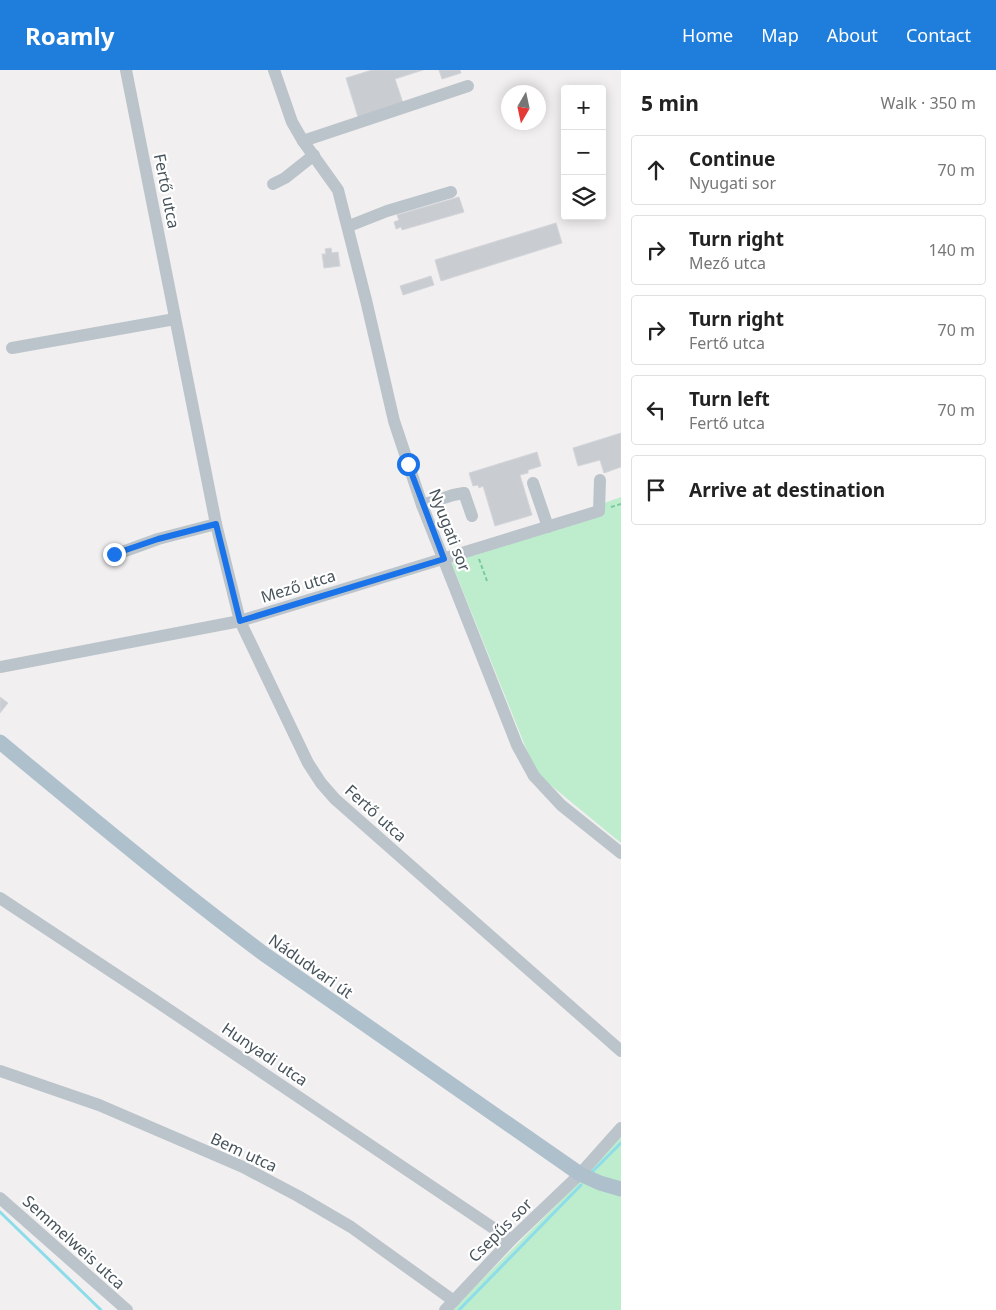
<!DOCTYPE html>
<meta charset="utf-8">
<style>
:root{--surface:#fff;--page:#f2f2f2;--text:#222;--muted:#767676;--line:#e0e0e0;--accent:#1f7ddb}
body{margin:0;font-family:"Noto Sans",sans-serif;background:var(--page);color:var(--text)}
.controls{position:absolute;right:15px;top:15px;display:grid;overflow:hidden;border-radius:5px;box-shadow:0 2px 12px #0003}
.controls button{width:45px;height:45px;display:grid;place-items:center;padding:0;border:0;border-bottom:1px solid var(--line);background:var(--surface);color:var(--text);font:25px sans-serif}
.compass{position:absolute;left:501px;top:15px;width:45px;height:45px;border-radius:50%;background:var(--surface);box-shadow:0 2px 12px #0003;rotate:189deg}
.stop{position:absolute;width:15px;height:15px;margin:-11px;border:4px solid #1a73e8;border-radius:50%;background:#fff}
.stop.end{background:#1a73e8;border-color:#fff;box-shadow:0 1px 5px #0008}
.list{margin:0;padding:0;list-style:none}
h2{display:flex;justify-content:space-between;align-items:center;height:65px;margin:0;padding:0 20px;font-size:21px}
h2 small{font-size:16px;font-weight:400;color:var(--muted)}
.list li{display:grid;grid-template-columns:32px 1fr auto;gap:15px;align-items:center;box-sizing:border-box;height:70px;margin:0 10px 10px;padding:0 10px;border:1px solid var(--line);border-radius:5px}
.list b{display:block;font-size:19px;white-space:nowrap}
.list p{margin:0;font-size:16px;white-space:nowrap;color:var(--muted)}
.list em{font-size:16px;font-style:normal;color:var(--muted)}
.icon{flex:none;width:28px;height:28px;fill:none;stroke:currentColor;stroke-width:2;stroke-linecap:round;stroke-linejoin:round}
.map{position:relative;flex:none;width:621px;height:1240px;overflow:hidden}
header{display:flex;align-items:center;gap:30px;box-sizing:border-box;height:70px;padding:0 25px;background:var(--accent);color:#fff}
header strong{font-size:24px}
nav{display:flex;gap:28px;margin-inline-start:auto;font-size:18px}
main{display:flex}
aside{flex:1;background:var(--surface)}
.map>svg:first-child{display:block}
.green{fill:#beedce}
.lines{fill:none;stroke-linecap:round;stroke-linejoin:round}
.stream{stroke:#8ddce9;stroke-width:3}
.building{fill:#c9ccd1;stroke:#d3d5da}
.path{stroke:#77ca9c;stroke-width:2;stroke-dasharray:4 2.5;stroke-linecap:butt}
.minor{stroke:#bbc4cb;stroke-width:12}
.major{stroke:#afc0cd;stroke-width:15}
.route{stroke:#1a73e8;stroke-width:6}
.labels{text-anchor:middle;dominant-baseline:central;stroke-width:4.5;stroke-linejoin:round;paint-order:stroke}
.street-label{font-size:16px;fill:#47535b;stroke:#fff}
</style>
<header>
<strong>Roamly</strong>
<nav><a>Home</a><a>Map</a><a>About</a><a>Contact</a></nav>
</header>
<main>
<div class="map">
<svg width="621" height="1240" viewBox="0 0 621 1240">
<rect width="100%" height="100%" fill="#f1efef"/>
<g class="green">
<polygon points="621,427 621,773 536,703 450,489"/>
<polygon points="621,1066 621,1240 452,1240 579,1112"/>
</g>
<g class="lines">
<g class="stream">
<polyline points="592,1102 621,1073"/>
<polyline points="0,1142 101,1240"/>
<polyline points="459,1240 581,1115"/>
</g>
</g>
<g class="building">
<polygon points="372,0 423,0 395,9 403,33 358,47 346,8"/>
<polygon points="439,0 460,0 461,3 442,9"/>
<polygon points="459,127 464,142 402,160 401,157 396,159 394,152 399,150 397,145"/>
<polygon points="556,153 562,173 441,211 435,190"/>
<polygon points="331,178 332,183 338,182 340,196 324,198 322,184 326,184 325,179"/>
<polygon points="431,206 434,215 403,225 400,216"/>
<polygon points="621,363 621,397 604,403 600,390 578,396 573,378"/>
<polygon points="537,382 541,396 528,400 528,403 520,405 532,445 495,456 483,416 479,418 478,415 473,416 469,403"/>
<polygon points="0,627 8,633 0,643"/>
</g>
<g class="lines">
<g class="path">
<polyline points="611,437 621,434"/>
<polyline points="479,489 487,511"/>
</g>
<g class="minor">
<polyline points="126,0 216,454 240,551 308,693 321,713 335,729 621,981"/>
<polyline points="274,0 292,52 303,71 338,120 366,230 394,351 422,435 517,675 534,706 561,735 621,783"/>
<polyline points="303,71 468,16"/>
<polyline points="273,114 285,108 314,85"/>
<polyline points="349,156 387,141 451,122"/>
<polyline points="12,278 175,249"/>
<polyline points="533,413 548,457"/>
<polyline points="422,435 453,425 464,423 472,446"/>
<polyline points="114,485 158,469 216,454"/>
<polyline points="0,597 240,551 599,441 600,410"/>
<polyline points="0,828 153,929 511,1170"/>
<polyline points="0,1001 99,1035 243,1097 298,1126 351,1157 454,1231"/>
<polyline points="0,1128 127,1240"/>
<polyline points="445,1240 511,1170 580,1104 621,1058"/>
</g>
<path class="major" d="M 0,672 C 87,744 173,816 264,884 L 580,1104 L 600,1113 L 621,1119"/>
</g>
<g class="lines">
<polyline class="route" points="114,484 158,469 216,454 240,551 444,489 408,394"/>
</g>
<g class="labels">
<g class="street-label">
<text transform="translate(167 121) rotate(79)">Fertő utca</text>
<text transform="translate(450 460) rotate(69)">Nyugati sor</text>
<text transform="translate(298 516) rotate(-17)">Mező utca</text>
<text transform="translate(376 743) rotate(42)">Fertő utca</text>
<text transform="translate(311 896) rotate(35)">Nádudvari út</text>
<text transform="translate(265 984) rotate(34)">Hunyadi utca</text>
<text transform="translate(244 1082) rotate(25)">Bem utca</text>
<text transform="translate(500 1160) rotate(-45)">Csepűs sor</text>
<text transform="translate(74 1172) rotate(42)">Semmelweis utca</text>
</g>
</g>
</svg>
<div class="controls">
<button>+</button>
<button>−</button>
<button><svg class="icon" aria-label="layers" viewBox="0 0 24 24"><path d="M12 4l9 5-9 5-9-5zM3 14l9 5 9-5"/></svg></button>
</div>
<svg class="compass" viewBox="-18 -18 36 36"><path d="M0-13l5 13h-10z" fill="#e53935"/><path d="M0 13l5-13h-10z" fill="#767676"/></svg>
<div class="stop" style="left:408px;top:394px"></div>
<div class="stop end" style="left:114px;top:484px"></div>
</div>
<aside>
<h2>5 min<small>Walk · 350 m</small></h2>
<ul class="list">
<li><svg class="icon" aria-label="ahead" viewBox="0 0 24 24"><path d="M12 20V5M6 11l6-6 6 6"/></svg><div><b>Continue</b><p>Nyugati sor</p></div><em>70 m</em></li>
<li><svg class="icon" aria-label="right" viewBox="0 0 24 24"><path d="M7 20v-9h11M14 6l5 5-5 5"/></svg><div><b>Turn right</b><p>Mező utca</p></div><em>140 m</em></li>
<li><svg class="icon" aria-label="right" viewBox="0 0 24 24"><path d="M7 20v-9h11M14 6l5 5-5 5"/></svg><div><b>Turn right</b><p>Fertő utca</p></div><em>70 m</em></li>
<li><svg class="icon" aria-label="left" viewBox="0 0 24 24"><path d="M17 20v-9H6M10 6l-5 5 5 5"/></svg><div><b>Turn left</b><p>Fertő utca</p></div><em>70 m</em></li>
<li><svg class="icon" aria-label="arrive" viewBox="0 0 24 24"><path d="M6 21V4h12l-3 4 3 4H6"/></svg><div><b>Arrive at destination</b></div></li>
</ul>
</aside>
</main>
